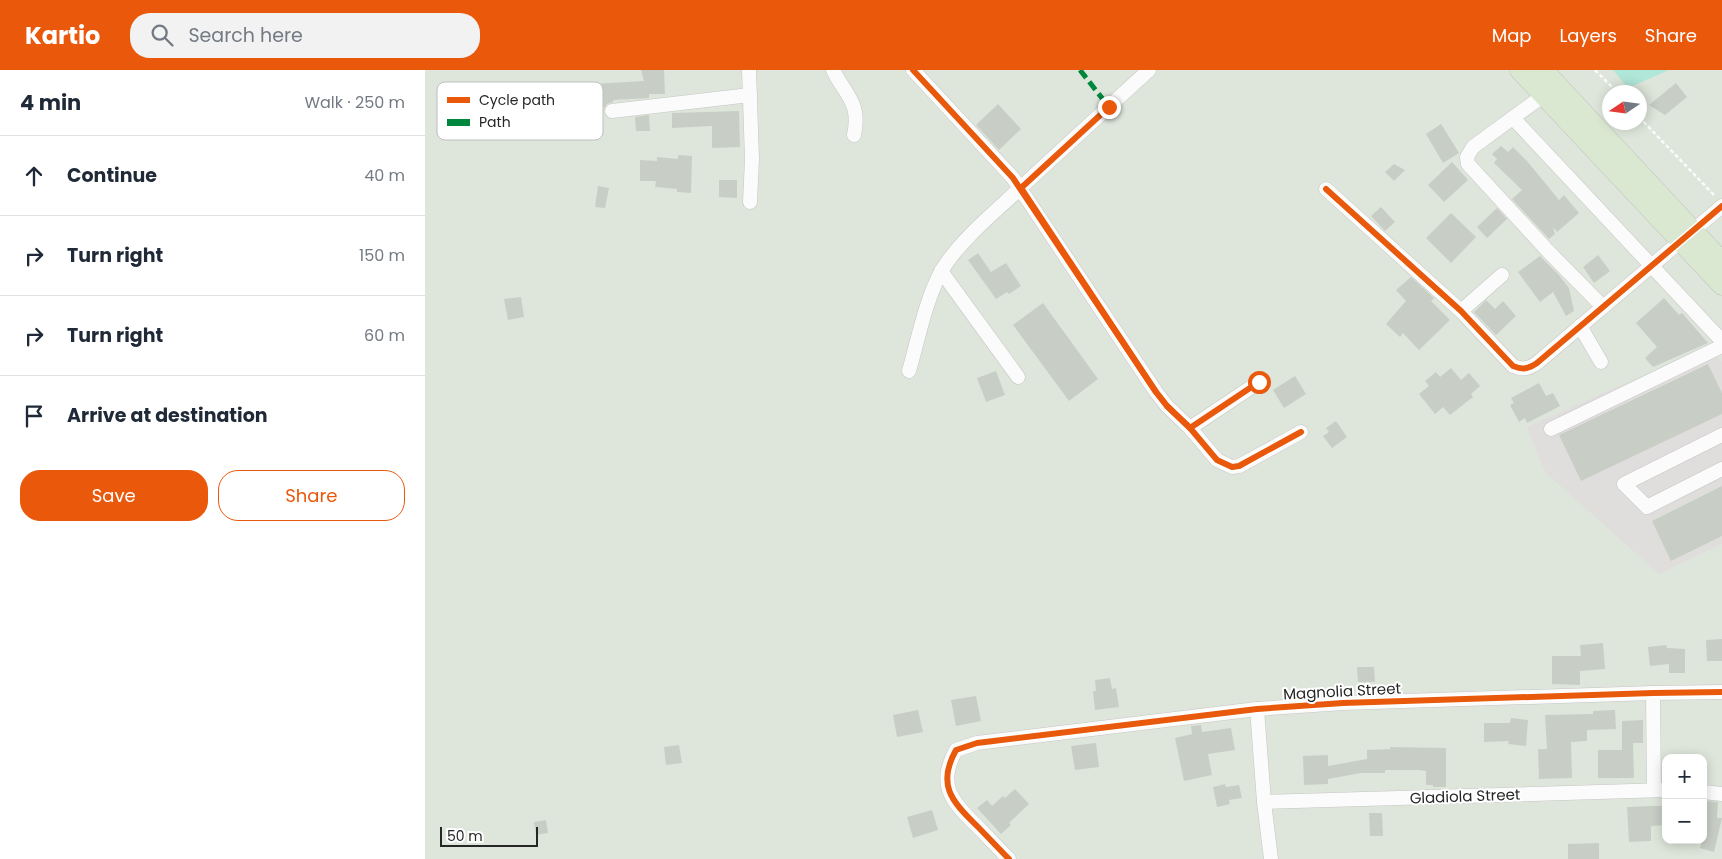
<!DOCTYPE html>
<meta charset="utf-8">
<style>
:root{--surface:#fff;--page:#f2f2f3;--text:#1f2937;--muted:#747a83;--line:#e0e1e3;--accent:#ea580c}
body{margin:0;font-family:Poppins,sans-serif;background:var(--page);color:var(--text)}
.controls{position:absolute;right:15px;bottom:15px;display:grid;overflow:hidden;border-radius:10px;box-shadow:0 2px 12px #0003}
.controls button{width:45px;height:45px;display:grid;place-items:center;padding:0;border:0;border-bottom:1px solid var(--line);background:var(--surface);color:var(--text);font:25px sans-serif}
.compass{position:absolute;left:1177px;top:15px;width:45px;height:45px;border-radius:50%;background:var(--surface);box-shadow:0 2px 12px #0003;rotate:257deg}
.scale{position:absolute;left:15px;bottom:12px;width:98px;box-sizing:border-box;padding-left:5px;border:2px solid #262626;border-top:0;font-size:14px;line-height:18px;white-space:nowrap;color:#262626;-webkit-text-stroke:4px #fff;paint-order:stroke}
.stop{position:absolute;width:15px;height:15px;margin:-11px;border:4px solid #ea580c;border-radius:50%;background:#fff}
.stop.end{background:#ea580c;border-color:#fff;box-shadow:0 1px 5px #0008}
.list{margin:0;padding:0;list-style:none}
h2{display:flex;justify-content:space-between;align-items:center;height:65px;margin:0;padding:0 20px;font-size:21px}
h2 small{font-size:16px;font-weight:400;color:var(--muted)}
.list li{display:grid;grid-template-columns:32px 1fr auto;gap:15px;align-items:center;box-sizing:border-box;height:80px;padding:0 20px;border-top:1px solid var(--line)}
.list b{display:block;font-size:19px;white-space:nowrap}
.list em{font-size:16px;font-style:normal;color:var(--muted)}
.actions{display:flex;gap:10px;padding:15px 20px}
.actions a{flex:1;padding:11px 0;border:1px solid var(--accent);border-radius:20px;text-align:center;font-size:18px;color:var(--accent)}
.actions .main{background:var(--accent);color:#fff}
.icon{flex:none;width:28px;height:28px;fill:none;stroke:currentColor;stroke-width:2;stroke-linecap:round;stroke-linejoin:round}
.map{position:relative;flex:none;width:1297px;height:789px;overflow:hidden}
header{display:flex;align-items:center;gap:30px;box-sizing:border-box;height:70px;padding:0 25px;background:var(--accent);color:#fff}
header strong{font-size:24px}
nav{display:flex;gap:28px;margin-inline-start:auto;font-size:18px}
.search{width:350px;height:45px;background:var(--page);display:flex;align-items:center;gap:12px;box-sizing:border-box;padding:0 18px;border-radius:20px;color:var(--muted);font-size:19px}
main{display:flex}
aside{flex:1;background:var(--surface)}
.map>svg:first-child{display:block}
.industrial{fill:#e0dedd}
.green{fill:#b0e7d8}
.building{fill:#c8cec6}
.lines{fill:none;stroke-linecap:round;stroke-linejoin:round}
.minor-casing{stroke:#c6c5c5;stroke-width:15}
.highway-casing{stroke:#c0c3bf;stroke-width:21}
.path{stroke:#fafbfa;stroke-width:2.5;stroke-dasharray:4 2.5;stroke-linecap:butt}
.minor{stroke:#fafbfa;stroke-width:14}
.highway{stroke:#dbe8d1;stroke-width:20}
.quiet{stroke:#00873e;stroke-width:5;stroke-dasharray:10 5;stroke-linecap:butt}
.cycleway-casing{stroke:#fff;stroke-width:9}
.cycleway{stroke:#e8590c;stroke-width:6}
.route{stroke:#ea580c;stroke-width:6}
.labels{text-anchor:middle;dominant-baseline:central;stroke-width:4;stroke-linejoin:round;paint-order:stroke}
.street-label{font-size:15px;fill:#262626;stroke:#fff}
.key{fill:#fff;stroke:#bebebe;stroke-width:1}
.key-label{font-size:14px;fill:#262626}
</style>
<header>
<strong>Kartio</strong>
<div class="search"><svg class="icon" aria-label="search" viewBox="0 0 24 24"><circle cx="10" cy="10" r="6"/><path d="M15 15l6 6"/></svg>Search here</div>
<nav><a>Map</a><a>Layers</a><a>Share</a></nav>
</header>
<main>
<aside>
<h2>4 min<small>Walk · 250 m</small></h2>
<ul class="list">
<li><svg class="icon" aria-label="ahead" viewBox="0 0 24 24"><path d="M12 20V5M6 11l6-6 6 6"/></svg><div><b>Continue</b></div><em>40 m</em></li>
<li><svg class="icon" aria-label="right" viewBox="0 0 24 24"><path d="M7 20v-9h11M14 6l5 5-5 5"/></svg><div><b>Turn right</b></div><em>150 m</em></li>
<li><svg class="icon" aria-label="right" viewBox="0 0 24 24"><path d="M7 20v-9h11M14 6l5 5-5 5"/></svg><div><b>Turn right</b></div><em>60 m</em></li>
<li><svg class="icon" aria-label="arrive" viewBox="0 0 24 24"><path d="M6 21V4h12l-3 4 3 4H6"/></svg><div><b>Arrive at destination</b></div></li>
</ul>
<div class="actions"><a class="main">Save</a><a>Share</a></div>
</aside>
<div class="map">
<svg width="1297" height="789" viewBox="0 0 1297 789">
<rect width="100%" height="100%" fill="#dee6db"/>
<polygon class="industrial" points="1283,277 1297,292 1297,474 1234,504 1120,402 1102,357"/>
<polygon class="green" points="1188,0 1244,0 1203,18"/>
<g class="building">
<polygon points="216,0 239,0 240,24 224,24 224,28 188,30 188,32 182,34 179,38 170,39 167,14 219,11"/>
<polygon points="1251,13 1262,27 1240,45 1224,35"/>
<polygon points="573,34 596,59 574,80 551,55"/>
<polygon points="314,41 315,77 287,78 287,56 247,58 247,43"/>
<polygon points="224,45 225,61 211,61 210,47"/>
<polygon points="1016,54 1034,83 1018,93 1001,64"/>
<polygon points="1076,76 1083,82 1088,77 1102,91 1134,130 1139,125 1154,143 1132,162 1128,157 1130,164 1124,169 1087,129 1097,120 1069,93 1072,89 1067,84"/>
<polygon points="253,85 267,86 266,123 252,122 252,119 230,117 231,111 215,111 215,90 232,91 232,87 253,89"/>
<polygon points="1027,92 1043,110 1019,132 1003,115"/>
<polygon points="969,94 980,100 969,111 960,102"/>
<polygon points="294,110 312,110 312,128 294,127"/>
<polygon points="173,116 184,118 180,138 170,137"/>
<polygon points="956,137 970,152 960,161 946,146"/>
<polygon points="1072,138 1082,149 1062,168 1052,157"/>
<polygon points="1026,143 1051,167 1026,193 1001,168"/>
<polygon points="553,183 566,202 581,193 596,216 584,224 582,222 571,229 543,190"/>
<polygon points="1173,185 1185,201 1169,213 1158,197"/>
<polygon points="1115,186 1133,204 1144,218 1149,241 1141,246 1128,222 1115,232 1093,202"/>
<polygon points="986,207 1009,228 1006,231 1025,250 994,280 978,263 975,267 961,254 981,231 971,220"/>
<polygon points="96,227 99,247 83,250 79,229"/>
<polygon points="1239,228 1254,245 1257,243 1283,273 1228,297 1220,288 1232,277 1211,253"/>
<polygon points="1061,230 1070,239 1078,231 1091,246 1071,265 1049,242"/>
<polygon points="618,233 673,309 644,331 588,255"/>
<polygon points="1283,294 1297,323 1297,344 1156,411 1134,365"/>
<polygon points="1026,298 1036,310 1044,303 1055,316 1046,324 1048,327 1025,345 1018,337 1010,344 994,324 1004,316 1000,311 1011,302 1015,307"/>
<polygon points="571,301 580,325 561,332 552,308"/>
<polygon points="870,306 881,324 859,338 848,320"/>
<polygon points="1114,313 1121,326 1128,323 1135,336 1102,353 1100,348 1094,352 1085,335 1089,333 1086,328"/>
<polygon points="911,351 922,367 907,378 898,366 904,362 901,358"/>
<polygon points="1297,416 1297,466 1246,491 1227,451"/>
<polygon points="1297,569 1297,591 1282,591 1281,570"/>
<polygon points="1178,573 1180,599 1155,601 1155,615 1127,614 1127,586 1156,586 1155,575"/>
<polygon points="1241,575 1242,578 1260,579 1260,603 1244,603 1244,594 1225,596 1223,577"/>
<polygon points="932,597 949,597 950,612 933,612"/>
<polygon points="685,608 687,619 691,618 694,637 670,640 668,621 671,621 670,610"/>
<polygon points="551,626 556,651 531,656 526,630"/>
<polygon points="493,640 498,662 472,667 468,645"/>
<polygon points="1190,640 1191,659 1162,660 1162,671 1146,672 1147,708 1114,709 1113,679 1122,679 1120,645 1168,644 1168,641"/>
<polygon points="1086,648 1103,650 1101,676 1083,674 1084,671 1059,672 1059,653 1085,653"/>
<polygon points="1218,650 1218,673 1208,673 1209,708 1173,708 1173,680 1197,680 1197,651"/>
<polygon points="776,655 777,662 806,658 810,680 783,684 787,705 759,711 750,668 767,664 766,656"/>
<polygon points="671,673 674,697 650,700 646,676"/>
<polygon points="254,675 257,693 241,695 239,677"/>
<polygon points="965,677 1021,678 1021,717 1008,717 1008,715 1001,715 1001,701 994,700 960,700 960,703 936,703 903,709 903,714 879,715 878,686 903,685 903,696 942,689 942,680 965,679"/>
<polygon points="800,714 801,717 814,715 817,728 804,730 805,734 792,737 788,717"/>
<polygon points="590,719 604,734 584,753 586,755 576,764 552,738 562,730 567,736 578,726 580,728"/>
<polygon points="1278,731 1293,732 1292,748 1297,748 1289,782 1275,778 1277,770 1278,770"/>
<polygon points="1225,736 1241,736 1241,755 1226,756 1226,771 1204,772 1202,737"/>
<polygon points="507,740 513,760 488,768 482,747"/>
<polygon points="944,743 957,743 958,766 945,766"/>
<polygon points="121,750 123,763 111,765 109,752"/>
<polygon points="1174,773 1174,789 1143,789 1143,774"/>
</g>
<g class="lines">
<defs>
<g id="minor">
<polyline points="324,0 327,89 325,132"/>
<path d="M 408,0 C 421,26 436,33 429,65"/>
<polyline points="488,0 588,108 731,322 742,336 765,358 792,390 807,397 814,396 876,362"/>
<polyline points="1119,25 1048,77 1042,87 1043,94 1122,180 1178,237"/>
<polyline points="187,41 325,25"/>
<polyline points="1088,48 1297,271"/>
<path d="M 901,119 L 1036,241 L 1088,296 C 1098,300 1103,299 1112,293 L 1297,136"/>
<polyline points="516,201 593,307"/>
<polyline points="1036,241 1077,205"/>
<polyline points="1155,256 1176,292"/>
<path d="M 484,301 C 493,270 501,228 517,200 C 533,173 566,145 590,123 C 634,82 679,41 724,0"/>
<polyline points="765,358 834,312"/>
<polyline points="1126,359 1297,276"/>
<polyline points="1297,365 1199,414 1222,437 1297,399"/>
<polyline points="1228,623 1229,720"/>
<polyline points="832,639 839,732 846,789"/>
<polyline points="1278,722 1297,724"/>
<polyline points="839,732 1241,720"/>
<path d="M 584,789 C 573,778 562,766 551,755 C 526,731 512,714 531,680 L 552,673 L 832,639 L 918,633 L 1228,623 L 1297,622"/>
</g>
<g id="highway">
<polyline points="1095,0 1297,215"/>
<polyline points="1118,0 1297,192"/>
</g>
</defs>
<use href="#minor" class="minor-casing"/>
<use href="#highway" class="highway-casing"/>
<g class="path">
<polyline points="1170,0 1192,22"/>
<polyline points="1214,47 1289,125"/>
</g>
<use href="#minor" class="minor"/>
<use href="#highway" class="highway"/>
<polyline class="quiet" points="655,0 684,37"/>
<defs>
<g id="cycleway">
<polyline points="488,0 588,108 731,322 742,336 765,358 792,390 807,397 814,396 876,362"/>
<path d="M 901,119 L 1036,241 L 1088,296 C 1098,300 1103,299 1112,293 L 1297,136"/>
<path d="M 584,789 C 573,778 562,766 551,755 C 526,731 512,714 531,680 L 552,673 L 832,639 L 918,633 L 1228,623 L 1297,622"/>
</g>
</defs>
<use href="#cycleway" class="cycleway-casing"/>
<use href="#cycleway" class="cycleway"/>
</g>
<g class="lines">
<polyline class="route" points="684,37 596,118 731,322 742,336 765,358 834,312"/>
</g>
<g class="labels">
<g class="street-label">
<text transform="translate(917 621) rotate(-3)">Magnolia Street</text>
<text transform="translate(1040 726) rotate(-2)">Gladiola Street</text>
</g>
</g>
<rect x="12" y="12" width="166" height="58" rx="8" class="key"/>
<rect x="22" y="27" width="23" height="6" fill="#e8590c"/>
<rect x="22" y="49" width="23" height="7" fill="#00873e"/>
<g class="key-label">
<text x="54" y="35">Cycle path</text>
<text x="54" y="57">Path</text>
</g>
</svg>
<div class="controls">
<button>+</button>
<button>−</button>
</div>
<svg class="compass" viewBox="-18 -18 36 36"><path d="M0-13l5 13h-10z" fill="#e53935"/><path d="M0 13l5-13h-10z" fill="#747a83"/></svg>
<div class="scale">50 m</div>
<div class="stop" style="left:834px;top:312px"></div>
<div class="stop end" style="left:684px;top:37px"></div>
</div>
</main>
